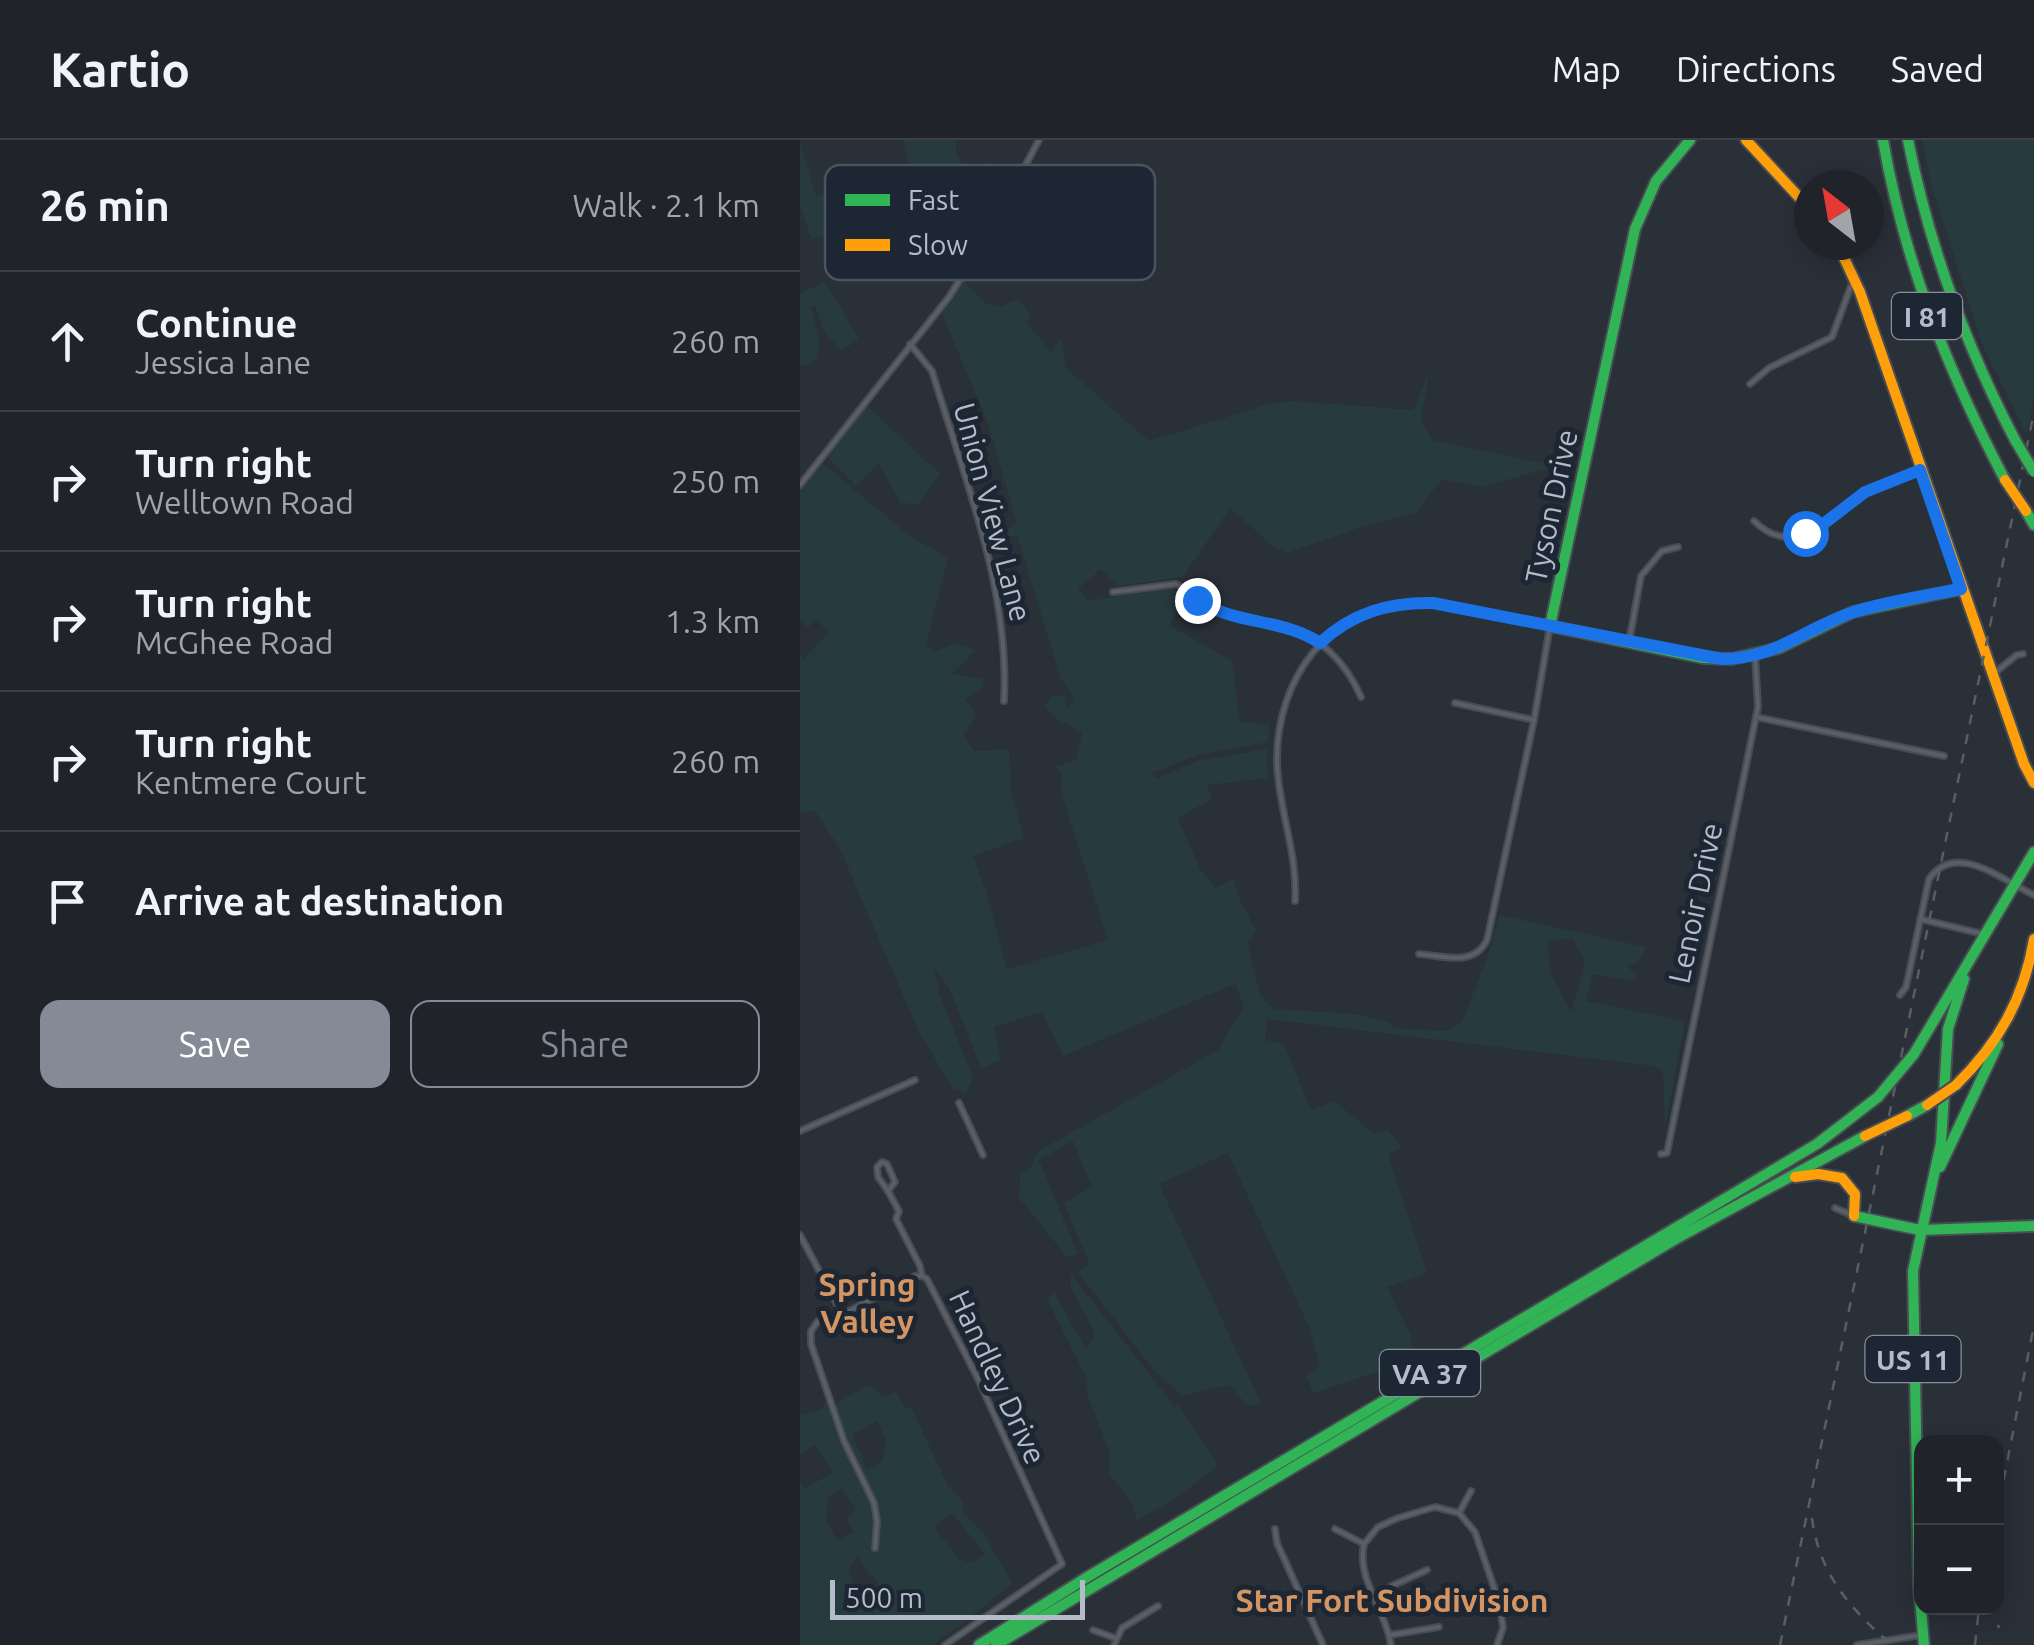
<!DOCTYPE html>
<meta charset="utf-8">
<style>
:root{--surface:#20242a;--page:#282c32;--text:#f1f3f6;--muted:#a2a4a8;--line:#3d4147;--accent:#848b96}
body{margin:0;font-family:Ubuntu,sans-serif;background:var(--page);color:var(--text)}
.controls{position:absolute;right:30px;bottom:30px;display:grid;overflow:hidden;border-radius:20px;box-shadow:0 5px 25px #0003}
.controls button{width:90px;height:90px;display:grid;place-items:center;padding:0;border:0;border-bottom:2px solid var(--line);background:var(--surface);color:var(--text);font:50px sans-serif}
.compass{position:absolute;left:994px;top:30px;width:90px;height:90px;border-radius:50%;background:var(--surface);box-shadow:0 5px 25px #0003;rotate:329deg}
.scale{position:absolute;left:30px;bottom:25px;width:255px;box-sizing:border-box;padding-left:10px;border:5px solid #b4bcc9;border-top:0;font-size:28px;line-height:35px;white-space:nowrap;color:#b4bcc9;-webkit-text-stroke:8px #1d2633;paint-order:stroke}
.stop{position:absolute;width:30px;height:30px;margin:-22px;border:8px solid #1a73e8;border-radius:50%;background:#fff}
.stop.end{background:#1a73e8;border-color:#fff;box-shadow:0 2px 10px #0008}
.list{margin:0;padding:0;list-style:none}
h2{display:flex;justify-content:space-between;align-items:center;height:130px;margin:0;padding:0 40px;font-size:42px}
h2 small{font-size:32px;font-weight:400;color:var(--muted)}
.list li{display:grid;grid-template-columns:65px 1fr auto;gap:30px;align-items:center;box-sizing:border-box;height:140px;padding:0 40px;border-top:2px solid var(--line)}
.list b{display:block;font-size:38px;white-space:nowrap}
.list p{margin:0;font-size:32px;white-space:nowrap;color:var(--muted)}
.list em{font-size:32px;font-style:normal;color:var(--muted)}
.actions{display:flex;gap:20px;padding:30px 40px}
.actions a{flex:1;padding:22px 0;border:2px solid var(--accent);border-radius:20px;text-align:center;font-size:35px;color:var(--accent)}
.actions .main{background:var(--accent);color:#fff}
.icon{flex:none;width:55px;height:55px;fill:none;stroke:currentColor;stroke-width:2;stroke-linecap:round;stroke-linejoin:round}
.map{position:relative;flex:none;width:1234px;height:1505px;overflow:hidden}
header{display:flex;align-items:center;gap:60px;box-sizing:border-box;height:140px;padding:0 50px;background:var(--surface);border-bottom:2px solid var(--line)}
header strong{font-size:48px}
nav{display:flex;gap:55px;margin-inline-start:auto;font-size:35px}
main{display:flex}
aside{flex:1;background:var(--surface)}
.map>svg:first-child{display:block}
.green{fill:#273a3e;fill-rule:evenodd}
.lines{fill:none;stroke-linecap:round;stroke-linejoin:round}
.street-casing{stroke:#484c53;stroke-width:8}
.fast-casing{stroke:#484c53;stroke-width:14}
.slow-casing{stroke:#484c53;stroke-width:14}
.street{stroke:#5a5e66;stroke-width:4}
.fast{stroke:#30b455;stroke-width:10}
.slow{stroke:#ff9f0a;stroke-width:10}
.rail{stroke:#595d64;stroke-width:2.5;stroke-dasharray:10 10;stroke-linecap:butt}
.fast-bridge-casing{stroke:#474c53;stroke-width:14;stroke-linecap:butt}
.slow-bridge-casing{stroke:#474c53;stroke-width:14;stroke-linecap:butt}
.fast-bridge{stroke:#30b455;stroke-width:10}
.slow-bridge{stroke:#ff9f0a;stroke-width:10}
.route{stroke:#1a73e8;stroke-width:12}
.labels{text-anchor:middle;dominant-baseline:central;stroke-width:10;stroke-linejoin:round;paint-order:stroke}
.shield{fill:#1d2633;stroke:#878f9c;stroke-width:2.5}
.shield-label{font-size:28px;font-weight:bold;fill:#b4bcc9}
.street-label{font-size:30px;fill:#b4bcc9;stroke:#1d2633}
.neighbourhood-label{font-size:32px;font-weight:bold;fill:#d59563;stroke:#1d2633}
.key{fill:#1d2633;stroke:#4a5360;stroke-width:2.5}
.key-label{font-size:28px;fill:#b4bcc9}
</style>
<header>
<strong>Kartio</strong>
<nav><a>Map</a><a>Directions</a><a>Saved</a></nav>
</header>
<main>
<aside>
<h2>26 min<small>Walk · 2.1 km</small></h2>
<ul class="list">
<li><svg class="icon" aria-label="ahead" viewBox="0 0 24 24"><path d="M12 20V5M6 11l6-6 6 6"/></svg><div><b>Continue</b><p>Jessica Lane</p></div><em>260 m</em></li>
<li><svg class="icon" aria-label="right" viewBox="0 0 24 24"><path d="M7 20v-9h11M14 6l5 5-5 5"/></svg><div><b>Turn right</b><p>Welltown Road</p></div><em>250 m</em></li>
<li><svg class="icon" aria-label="right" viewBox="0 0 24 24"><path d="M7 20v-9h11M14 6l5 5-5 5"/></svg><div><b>Turn right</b><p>McGhee Road</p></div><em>1.3 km</em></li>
<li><svg class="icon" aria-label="right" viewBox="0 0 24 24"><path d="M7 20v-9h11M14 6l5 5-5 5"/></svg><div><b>Turn right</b><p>Kentmere Court</p></div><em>260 m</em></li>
<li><svg class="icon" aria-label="arrive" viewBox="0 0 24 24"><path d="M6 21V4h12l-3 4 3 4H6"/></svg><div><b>Arrive at destination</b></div></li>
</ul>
<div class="actions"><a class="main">Save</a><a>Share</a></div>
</aside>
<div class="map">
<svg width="1234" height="1505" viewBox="0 0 1234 1505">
<rect width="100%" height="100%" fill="#2a3038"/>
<g class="green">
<polygon points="104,0 156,0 156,12 170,39 178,39 185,22 192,42 210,45 189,80 181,51 167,53 174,82 185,88 167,117 137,102 130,80 119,75"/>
<polygon points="1122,0 1234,0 1234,256 1227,295 1182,204 1131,44"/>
<polygon points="0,2 16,56 31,52 34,42 44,39 52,79 48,88 12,99 0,67"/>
<path d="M 164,141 L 185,163 L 201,167 L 214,160 L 225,166 L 231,176 L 226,183 L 252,212 L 259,199 L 263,204 L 265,227 L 349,301 L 469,264 L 491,261 L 613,270 L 629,232 L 621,279 L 632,300 L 756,326 L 682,347 L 642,339 L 616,373 L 564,386 L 487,413 L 472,405 L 430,368 L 383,437 L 317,446 L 301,429 L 278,449 L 289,461 L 370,447 L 381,455 L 386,454 L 401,467 L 395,473 L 382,465 L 369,485 L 432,521 L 440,582 L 470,584 L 468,602 L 398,615 L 352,633 L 357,639 L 397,621 L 467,609 L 468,638 L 407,645 L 411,659 L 378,679 L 400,729 L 415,748 L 434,739 L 442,765 L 457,791 L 447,801 L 460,855 L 474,869 L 555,874 L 590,882 L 592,888 L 645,891 L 662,883 C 675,846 692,812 699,775 L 846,807 L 839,821 L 828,827 L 837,836 L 833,841 L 793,834 L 786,861 L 885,881 L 865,988 L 863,931 L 854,926 L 467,879 L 465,900 L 484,904 L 511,970 L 534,961 L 575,994 L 588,990 L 602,1007 L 588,1015 L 627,1133 L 587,1147 L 611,1196 L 612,1214 L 590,1228 L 514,1253 L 506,1237 L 520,1226 L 508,1185 L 428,1013 L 359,1044 L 461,1263 L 448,1266 L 429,1245 L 382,1256 L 353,1229 L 277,1131 L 290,1125 L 264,1063 L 292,1047 L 273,1001 L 239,1020 L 278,1114 L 267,1117 L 219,1058 L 220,1036 L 232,1025 L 237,1012 L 418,910 L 444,866 L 435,844 L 263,916 L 242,872 L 194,887 L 201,920 L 181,928 L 149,848 L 134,827 L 139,853 L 173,938 L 166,953 L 153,949 L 119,892 L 39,707 L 15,671 L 0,672 L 0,515 L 4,519 L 29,493 L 17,480 L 8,487 L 0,481 L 0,350 L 20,321 L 110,396 L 148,418 L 126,505 L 135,511 L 156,504 L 176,510 L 151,534 L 182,539 L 184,547 L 165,559 L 177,576 L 163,595 L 174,611 L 209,609 L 211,651 L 224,698 L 173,716 L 187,754 L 207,829 L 308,800 L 262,655 L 262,633 L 254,627 L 276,620 L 282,593 L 257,579 L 245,566 L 251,556 L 265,555 L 267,570 L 274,559 L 261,539 L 217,395 L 188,403 L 188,400 L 217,384 L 188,283 L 142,174 ZM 773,799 L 785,822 L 771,872 L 750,832 L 748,800 Z"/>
<polygon points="25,142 59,199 42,211 25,193 15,165 11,166 19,201 18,218 4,226 0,225 0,153"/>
<polygon points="67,266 140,334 119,364 100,363 79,323 56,346 26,315"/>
<polygon points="271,1134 375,1267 377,1264 418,1326 378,1357 337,1380 331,1362 309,1333 310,1313 288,1256 286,1237 247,1159 254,1152 286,1210 295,1193 271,1148"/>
<path d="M 67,1245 L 85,1256 L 96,1252 L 106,1268 L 112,1269 L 148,1346 L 163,1362 L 164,1373 L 183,1393 L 213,1444 L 133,1505 L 0,1505 L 0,1340 L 5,1349 L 33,1332 L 15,1305 L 0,1314 L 0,1275 L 21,1269 L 26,1262 L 30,1268 ZM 77,1281 L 86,1299 L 83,1321 L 67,1329 L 52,1295 ZM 41,1349 L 56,1369 L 47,1379 L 53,1392 L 37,1400 L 26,1381 L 28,1357 ZM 152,1373 L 185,1414 L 171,1423 L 159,1419 L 134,1387 ZM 57,1417 L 79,1445 L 68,1459 L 58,1460 L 48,1429 Z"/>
</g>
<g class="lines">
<defs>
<g id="street">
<path d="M 37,100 L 108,79 C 121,85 122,95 131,105 C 140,114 159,116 170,124"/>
<path d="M 110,204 L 132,231 C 164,337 210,448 204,561"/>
<polyline points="950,244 969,228 1032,197 1051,146 1055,141"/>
<polyline points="0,345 149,157 188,95 239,0"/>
<path d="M 954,381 C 996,422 1027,374 1062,354 C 1079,343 1101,338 1120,330"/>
<path d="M 313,452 L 376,444 C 392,450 404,466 422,472 C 442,480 462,481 483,486 C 519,494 547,524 561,557"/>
<polyline points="829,502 841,436 862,411 878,407"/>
<polyline points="1193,534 1217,515 1223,514"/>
<polyline points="655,563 734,580"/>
<polyline points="956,577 1144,616"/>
<path d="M 495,761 C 498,714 479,671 477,624 C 475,538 531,461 622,463 C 664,463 709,478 750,486 L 734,580 L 687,800 C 674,827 644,816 619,814"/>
<polyline points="1120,779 1183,794"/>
<path d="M 1100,855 L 1106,847 L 1129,739 C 1156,700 1203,741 1234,755"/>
<polyline points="159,963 183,1015"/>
<polyline points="0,991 115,940"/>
<polyline points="861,1014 867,1013 958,567 955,515"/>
<polygon points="82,1022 87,1024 95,1042 88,1051 78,1037 77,1027"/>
<polyline points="88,1051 99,1071 96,1079 120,1126 122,1136 127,1139 178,1239 262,1424 145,1505"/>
<polyline points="1035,1068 1054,1076"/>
<polyline points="0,1095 40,1170 46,1172"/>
<polyline points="659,1373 671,1351"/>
<polyline points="475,1389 477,1403 523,1505"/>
<polyline points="535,1389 564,1404"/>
<polyline points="75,1408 77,1381 74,1363 44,1301 11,1204 11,1191 18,1181 40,1176 115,1136 122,1136"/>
<polyline points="574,1454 627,1430"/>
<polyline points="293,1490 315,1498"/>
<polyline points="590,1495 639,1487"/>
<polyline points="314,1505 322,1488 358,1466"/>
<path d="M 591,1505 C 586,1470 556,1439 564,1404 L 578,1387 L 598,1378 L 635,1367 L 659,1373 L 675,1392 L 700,1465 L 703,1488 L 697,1505"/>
<polyline points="1057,1505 1122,1495"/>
</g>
<g id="fast">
<polyline points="890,0 856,41 835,89 750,486 903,518 932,519 979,508 1053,472 1161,449"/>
<path d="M 1083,0 C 1104,122 1148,231 1205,340"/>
<path d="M 1108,0 C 1129,106 1165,204 1215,300"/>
<polyline points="1226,371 1234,385"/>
<polyline points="1114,914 1234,712"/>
<polyline points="1107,976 1127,965"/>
<polyline points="1140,1027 1198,904"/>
<polyline points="1054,1076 1120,1090"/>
<polyline points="1121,1090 1234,1086"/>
<polyline points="179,1505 289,1436 1017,1004 1078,957"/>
<polyline points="196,1505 879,1097 1065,996"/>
<polyline points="1124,1505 1119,1445 1113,1131 1141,1003 1148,889 1164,839"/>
</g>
<g id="slow">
<polyline points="946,0 1009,68"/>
<polyline points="1038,105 1060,152 1224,624 1234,643"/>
<path d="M 1156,945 C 1199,903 1224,858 1234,799"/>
<polyline points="995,1037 1018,1034 1042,1038 1055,1054 1054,1076"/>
</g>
</defs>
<use href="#street" class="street-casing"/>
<use href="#fast" class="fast-casing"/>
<use href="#slow" class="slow-casing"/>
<use href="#street" class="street"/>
<use href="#fast" class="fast"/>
<use href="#slow" class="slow"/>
<g class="rail">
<path d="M 1012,1378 C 1019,1434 1051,1470 1092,1505"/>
<polyline points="1196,1379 1234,1185"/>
<polyline points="1198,1488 1199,1485"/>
<polyline points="980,1505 1234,272"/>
<polyline points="1175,1505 1179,1468"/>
</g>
<defs>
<g id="fast-bridge">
<polyline points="1215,300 1234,332"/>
<polyline points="1078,957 1114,914"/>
</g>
<g id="slow-bridge">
<polyline points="1205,340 1226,371"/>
<polyline points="1127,965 1156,945"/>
<polyline points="1065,996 1107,976"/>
</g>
</defs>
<use href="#fast-bridge" class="fast-bridge-casing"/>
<use href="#slow-bridge" class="slow-bridge-casing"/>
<use href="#fast-bridge" class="fast-bridge"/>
<use href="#slow-bridge" class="slow-bridge"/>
</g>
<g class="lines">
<path class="route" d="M 397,460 C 435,485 482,478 520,503 C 552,473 589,462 633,463 L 922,519 C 979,518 1004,488 1054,472 C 1088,461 1125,456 1161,449 L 1120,330 L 1065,352 L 1026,382 L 1005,393"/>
</g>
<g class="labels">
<g class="shield">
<rect x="1092" y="153" width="70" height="46" rx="8"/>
<rect x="1065.5" y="1196" width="95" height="46" rx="8"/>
<rect x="580" y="1210" width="100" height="46" rx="8"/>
</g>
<g class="shield-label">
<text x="1127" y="176">I 81</text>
<text x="1113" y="1219">US 11</text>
<text x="630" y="1233">VA 37</text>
</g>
<g class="street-label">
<text transform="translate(751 366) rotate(-78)">Tyson Drive</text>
<text transform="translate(193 372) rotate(75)">Union View Lane</text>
<text transform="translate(895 763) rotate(-78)">Lenoir Drive</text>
<text transform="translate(198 1237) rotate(65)">Handley Drive</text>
</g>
<g class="neighbourhood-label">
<text x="67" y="1144">Spring<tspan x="67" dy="37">Valley</tspan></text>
<text x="592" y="1460">Star Fort Subdivision</text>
</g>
</g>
<rect x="25" y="25" width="330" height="115" rx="15" class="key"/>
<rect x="45" y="54" width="45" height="12" fill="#30b455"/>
<rect x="45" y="99" width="45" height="12" fill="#ff9f0a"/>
<g class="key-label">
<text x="108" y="70">Fast</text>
<text x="108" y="115">Slow</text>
</g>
</svg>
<div class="controls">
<button>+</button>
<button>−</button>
</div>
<svg class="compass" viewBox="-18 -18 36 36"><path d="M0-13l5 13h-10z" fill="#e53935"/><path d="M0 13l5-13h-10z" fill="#a2a4a8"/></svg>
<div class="scale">500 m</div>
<div class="stop" style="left:1005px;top:393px"></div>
<div class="stop end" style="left:397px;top:460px"></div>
</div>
</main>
